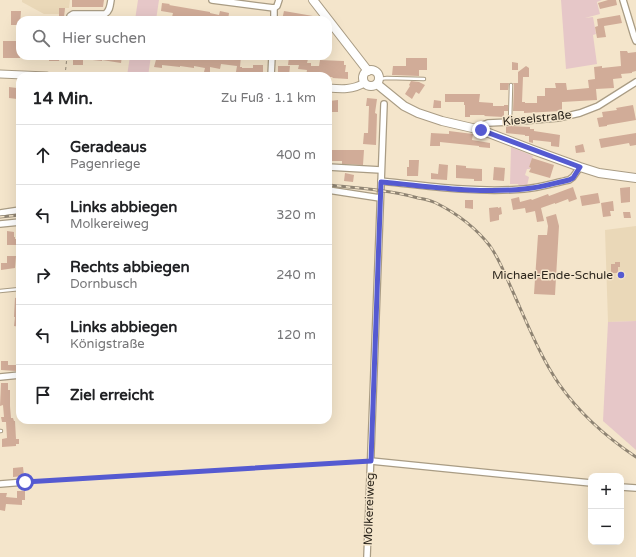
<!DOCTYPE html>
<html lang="de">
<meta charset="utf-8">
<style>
:root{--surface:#fff;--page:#f6f6f6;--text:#202124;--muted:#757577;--line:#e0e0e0}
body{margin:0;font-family:"Varela Round",sans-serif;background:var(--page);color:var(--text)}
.controls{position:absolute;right:12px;bottom:12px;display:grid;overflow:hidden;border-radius:8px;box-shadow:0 4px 16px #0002}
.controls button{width:36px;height:36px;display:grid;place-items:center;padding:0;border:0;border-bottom:1px solid var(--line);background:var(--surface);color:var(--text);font:20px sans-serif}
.stop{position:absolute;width:12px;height:12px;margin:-9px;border:3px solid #555ad1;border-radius:50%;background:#fff}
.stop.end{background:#555ad1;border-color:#fff;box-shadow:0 1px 4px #0008}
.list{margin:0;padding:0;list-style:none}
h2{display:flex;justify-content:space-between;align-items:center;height:52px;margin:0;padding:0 16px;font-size:17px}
h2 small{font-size:13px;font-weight:400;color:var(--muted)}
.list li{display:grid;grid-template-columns:26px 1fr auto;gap:12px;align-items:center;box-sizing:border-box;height:60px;padding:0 16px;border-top:1px solid var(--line)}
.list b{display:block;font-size:15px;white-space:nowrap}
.list p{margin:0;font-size:13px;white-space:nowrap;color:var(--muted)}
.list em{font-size:13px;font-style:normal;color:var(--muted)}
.icon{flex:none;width:22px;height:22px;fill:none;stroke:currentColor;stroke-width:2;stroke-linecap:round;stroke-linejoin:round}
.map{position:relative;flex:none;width:636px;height:557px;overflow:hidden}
.search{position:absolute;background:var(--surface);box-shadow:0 4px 16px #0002;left:16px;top:16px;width:316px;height:44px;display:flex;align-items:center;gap:10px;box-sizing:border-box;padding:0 14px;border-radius:12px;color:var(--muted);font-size:15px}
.panel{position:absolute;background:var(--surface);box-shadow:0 4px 16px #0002;left:16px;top:72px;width:316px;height:352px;border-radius:12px}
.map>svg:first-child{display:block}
.built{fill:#ead8b8}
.green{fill:#e6c7c8}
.building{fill:#d1ac98}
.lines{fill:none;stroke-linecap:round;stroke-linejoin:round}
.service-casing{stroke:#a99c84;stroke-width:4.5}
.minor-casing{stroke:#a99c84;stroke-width:8}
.tertiary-casing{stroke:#a99c84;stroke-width:9}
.secondary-casing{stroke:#a99c84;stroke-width:10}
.path{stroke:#988d7b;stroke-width:1;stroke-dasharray:3 3;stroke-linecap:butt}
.service{stroke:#fff;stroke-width:2.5}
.minor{stroke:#fff;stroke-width:5.5}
.tertiary{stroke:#fff;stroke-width:7}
.secondary{stroke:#fff;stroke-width:8}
.rail-casing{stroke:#8f8473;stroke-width:3}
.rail{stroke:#f4e5cb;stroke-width:1.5;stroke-dasharray:4.5;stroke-linecap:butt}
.route{stroke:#555ad1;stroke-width:5}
.poi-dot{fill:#555ad1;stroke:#f4e5cb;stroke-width:1.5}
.labels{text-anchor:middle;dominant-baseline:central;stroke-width:3;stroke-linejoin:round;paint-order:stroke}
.street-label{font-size:12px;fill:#2d271e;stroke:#f4e5cb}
.poi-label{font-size:12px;fill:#2d271e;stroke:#f4e5cb;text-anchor:end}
</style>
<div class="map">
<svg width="636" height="557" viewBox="0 0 636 557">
<rect width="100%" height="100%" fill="#f4e5cb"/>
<g class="built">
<polygon points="22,0 70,0 69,8 65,8 64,14 44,14 22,2"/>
<polygon points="636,226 636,321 608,322 605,230"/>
</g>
<g class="green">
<polygon points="138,0 159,0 156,20 135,20"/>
<polygon points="561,0 602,0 597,2 600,14 585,18 593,17 596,34 593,35 597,64 566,69"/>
<polygon points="130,56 151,56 148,76 127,76"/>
<polygon points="511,147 533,156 529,167 531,168 530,169 527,169 525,175 529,177 527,186 519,186 518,184 510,184"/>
<polygon points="636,321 636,450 603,421 608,322"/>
</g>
<g class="building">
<polygon points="72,0 104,0 103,7 72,7"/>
<polygon points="608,0 616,0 617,5 600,9 598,3"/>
<polygon points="162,3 170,4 169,5 210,12 210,13 219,15 220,11 229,13 228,20 190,20 172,17 173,13 161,11"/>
<polygon points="59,8 65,8 64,17 59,17"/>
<polygon points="11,11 21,11 20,25 11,25"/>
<polygon points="284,11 313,16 313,20 282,20"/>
<polygon points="620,15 622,23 604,26 606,37 597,38 595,27 598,26 597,19"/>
<rect x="3" y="41" width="17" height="17"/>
<polygon points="620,51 627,51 628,53 636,52 636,71 632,72 632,73 621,74 622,78 613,79 614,88 596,89 597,100 562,102 562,111 524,113 524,111 513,111 514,85 513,83 518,83 518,72 526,66 529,68 529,77 523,77 522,102 525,102 525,103 537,103 537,96 545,96 545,88 556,88 555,83 566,83 567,90 589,88 588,80 595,79 594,67 602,66 602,68 621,66"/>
<polygon points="49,56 60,56 59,61 49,61"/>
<polygon points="73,56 122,56 121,63 102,60 102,61 83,59 83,65 73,65"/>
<polygon points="157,56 188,56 212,60 213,56 227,59 227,56 241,56 240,67 242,67 242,68 253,68 253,65 263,65 263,73 246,74 236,72 237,66 221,64 220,69 210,67 210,73 204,72 205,68 194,66 194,68 180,66 180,67 162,65 162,68 154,67"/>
<polygon points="289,57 308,59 307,63 311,63 311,66 319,66 320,60 344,61 344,65 346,65 345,72 348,72 348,79 332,78 333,77 329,77 330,76 306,76 307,70 298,69 299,65 288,65"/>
<polygon points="406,58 427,58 427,70 419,70 419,76 392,75 393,66 406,66"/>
<polygon points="512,62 518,63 518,70 512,70"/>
<polygon points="278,66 290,66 289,75 278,74"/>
<polygon points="411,81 419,82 425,85 419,94 416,92 412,99 405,94 410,86 409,85"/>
<polygon points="500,83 509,83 508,90 500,90"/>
<polygon points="9,87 17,88 17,99 9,98"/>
<polygon points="445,94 480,94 479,102 493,103 493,106 504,106 504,105 508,105 508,111 504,111 504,117 484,116 485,115 470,115 470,117 465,117 465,105 464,105 464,102 445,102"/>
<polygon points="367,98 377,99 375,113 377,114 376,145 363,144 364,133 368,133 369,106 366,106"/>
<polygon points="338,100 338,112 329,112 329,101"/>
<polygon points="434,100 441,101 441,108 433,108"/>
<polygon points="633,105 636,120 607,125 607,126 599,127 597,118 603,117 602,112 617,110 616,108"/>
<polygon points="510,126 530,127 530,129 534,129 534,131 560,135 559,147 551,146 551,142 533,140 533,143 529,142 529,136 525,136 525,135 506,133 506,127"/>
<polygon points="449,131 473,134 472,140 490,143 490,148 479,147 479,146 440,142 440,146 430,146 431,133 449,134"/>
<polygon points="636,133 636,145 630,146 629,143 601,148 599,139"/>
<polygon points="583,144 585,152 576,153 575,146"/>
<polygon points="330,150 364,150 363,165 342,164 342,161 330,161"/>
<polygon points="532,158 554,165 550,178 529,172 531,168 529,167"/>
<polygon points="409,160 419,160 418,176 407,176 407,167 409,167"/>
<polygon points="439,164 448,165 447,180 431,179 431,173 438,174"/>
<polygon points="456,165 466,166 466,168 482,169 482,181 474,181 474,179 456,178"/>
<polygon points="494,167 505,168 504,181 493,180"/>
<polygon points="345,173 354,175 353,182 344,181"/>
<polygon points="573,187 577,199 569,202 568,199 555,204 555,203 541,208 544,221 537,222 535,211 526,213 525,208 513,210 511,199 519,197 520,202 531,199 532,200 548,194 549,196"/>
<polygon points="630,187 630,202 621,203 620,188"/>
<polygon points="598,193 600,203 582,206 580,196"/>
<polygon points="465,200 473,200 473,209 465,208"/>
<polygon points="613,201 614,211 610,211 611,216 603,217 601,203"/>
<polygon points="498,207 498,208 501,207 502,214 499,215 499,220 490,222 489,208"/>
<polygon points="623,212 630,212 631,218 624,218"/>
<polygon points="556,214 559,226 555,295 534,294 538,235 547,235 548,226 546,217"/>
<polygon points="7,231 14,232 14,237 15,237 15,239 20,239 20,245 7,245"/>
<polygon points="7,256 16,256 15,268 1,270 1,263 7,263"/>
<polygon points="615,262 620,262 620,267 618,267 618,273 611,273 611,264 615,264"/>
<polygon points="20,297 20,327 14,326 15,317 14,317 15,298"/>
<polygon points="1,361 8,361 8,365 16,365 16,371 1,370"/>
<polygon points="1,383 8,383 8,390 10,390 10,406 11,418 13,418 14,421 15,421 16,439 19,439 19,444 16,444 16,446 2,447 2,439 7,438 6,422 2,422 1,417 4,417 3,405 0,406"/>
<polygon points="23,467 24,476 13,477 13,468"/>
<polygon points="17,491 25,491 25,500 22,500 22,505 6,504 5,511 0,510 0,493 7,493 6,497 17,498"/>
</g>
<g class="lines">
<defs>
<g id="service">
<polyline points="379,79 387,78 424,79"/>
<polyline points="510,122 511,85"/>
<polyline points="0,291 20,289"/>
<polyline points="0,431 1,431"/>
</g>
<g id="minor">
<polyline points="212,0 274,8 277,6 279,0"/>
<polyline points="623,0 634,36 636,41"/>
<path d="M 70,20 L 70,16 L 73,14 L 105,14 C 110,11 110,6 111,0"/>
<polyline points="274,20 274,8"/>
<polyline points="271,76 272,56"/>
<polyline points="481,130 483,125 488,123 510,122 558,118 580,113 598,106 636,82"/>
<polyline points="328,167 381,170"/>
<path d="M 381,181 C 428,186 477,193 524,189 C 539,188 554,183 569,180 L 573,177 L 580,167"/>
<polyline points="328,190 380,198"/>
<polyline points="0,213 20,210"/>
<polyline points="0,224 20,222"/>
<polyline points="0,377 20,375"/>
<polyline points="371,461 591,483"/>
<polyline points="0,484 25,482"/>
<polyline points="621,487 636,488"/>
<polyline points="367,557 384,104"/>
</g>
<g id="tertiary">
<polyline points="0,74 47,76"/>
<path d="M 328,88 C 341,89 353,90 364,83"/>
</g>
<g id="secondary">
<polyline points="313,0 368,71"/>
<circle cx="371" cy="78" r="8"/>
<polyline points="377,84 404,106 418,113 442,121 481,130 533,150 580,167 599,173 636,178"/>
</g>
</defs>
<use href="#service" class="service-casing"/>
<use href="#minor" class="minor-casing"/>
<use href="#tertiary" class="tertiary-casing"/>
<use href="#secondary" class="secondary-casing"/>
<g class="path">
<polyline points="65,76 67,56"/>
<polyline points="30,482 364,461"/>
</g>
<use href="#service" class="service"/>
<use href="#minor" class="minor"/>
<use href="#tertiary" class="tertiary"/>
<use href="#secondary" class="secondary"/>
<defs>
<g id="rail">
<path d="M 328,185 C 358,188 389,190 418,198 C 424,199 430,200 436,203 C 456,213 476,228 490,246 C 500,260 506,277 513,292 C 527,323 540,356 559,384 C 580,414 606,437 636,457"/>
<polyline points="0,217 20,215"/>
</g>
</defs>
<use href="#rail" class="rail-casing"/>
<use href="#rail" class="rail"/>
</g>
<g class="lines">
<path class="route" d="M 25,482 L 371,461 L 381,182 C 428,186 477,194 524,189 C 539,188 555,183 569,180 L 573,178 L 580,167 L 481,130"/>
</g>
<circle class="poi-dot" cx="621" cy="275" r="4"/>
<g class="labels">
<g class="street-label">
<text transform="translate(537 118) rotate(-6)">Kieselstraße</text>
<text transform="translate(369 509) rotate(-88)">Molkereiweg</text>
</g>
<g class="poi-label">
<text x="613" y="275">Michael-Ende-Schule</text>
</g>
</g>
</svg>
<div class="controls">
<button>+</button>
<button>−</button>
</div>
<div class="stop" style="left:25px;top:482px"></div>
<div class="stop end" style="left:481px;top:130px"></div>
<div class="search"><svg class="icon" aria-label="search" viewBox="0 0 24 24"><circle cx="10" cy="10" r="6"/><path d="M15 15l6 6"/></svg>Hier suchen</div>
<section class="panel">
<h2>14 Min.<small>Zu Fuß · 1.1 km</small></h2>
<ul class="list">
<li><svg class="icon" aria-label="ahead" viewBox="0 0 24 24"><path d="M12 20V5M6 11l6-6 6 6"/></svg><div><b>Geradeaus</b><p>Pagenriege</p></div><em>400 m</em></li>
<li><svg class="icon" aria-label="left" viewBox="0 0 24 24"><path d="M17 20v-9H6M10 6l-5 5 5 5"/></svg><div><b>Links abbiegen</b><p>Molkereiweg</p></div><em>320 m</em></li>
<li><svg class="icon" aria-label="right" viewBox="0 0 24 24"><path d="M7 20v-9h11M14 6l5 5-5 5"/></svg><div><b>Rechts abbiegen</b><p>Dornbusch</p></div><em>240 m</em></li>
<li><svg class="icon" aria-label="left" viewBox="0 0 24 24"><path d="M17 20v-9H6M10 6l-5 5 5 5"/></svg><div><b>Links abbiegen</b><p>Königstraße</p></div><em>120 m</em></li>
<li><svg class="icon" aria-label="arrive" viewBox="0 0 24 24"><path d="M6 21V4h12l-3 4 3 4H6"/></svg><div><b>Ziel erreicht</b></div></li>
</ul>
</section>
</div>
